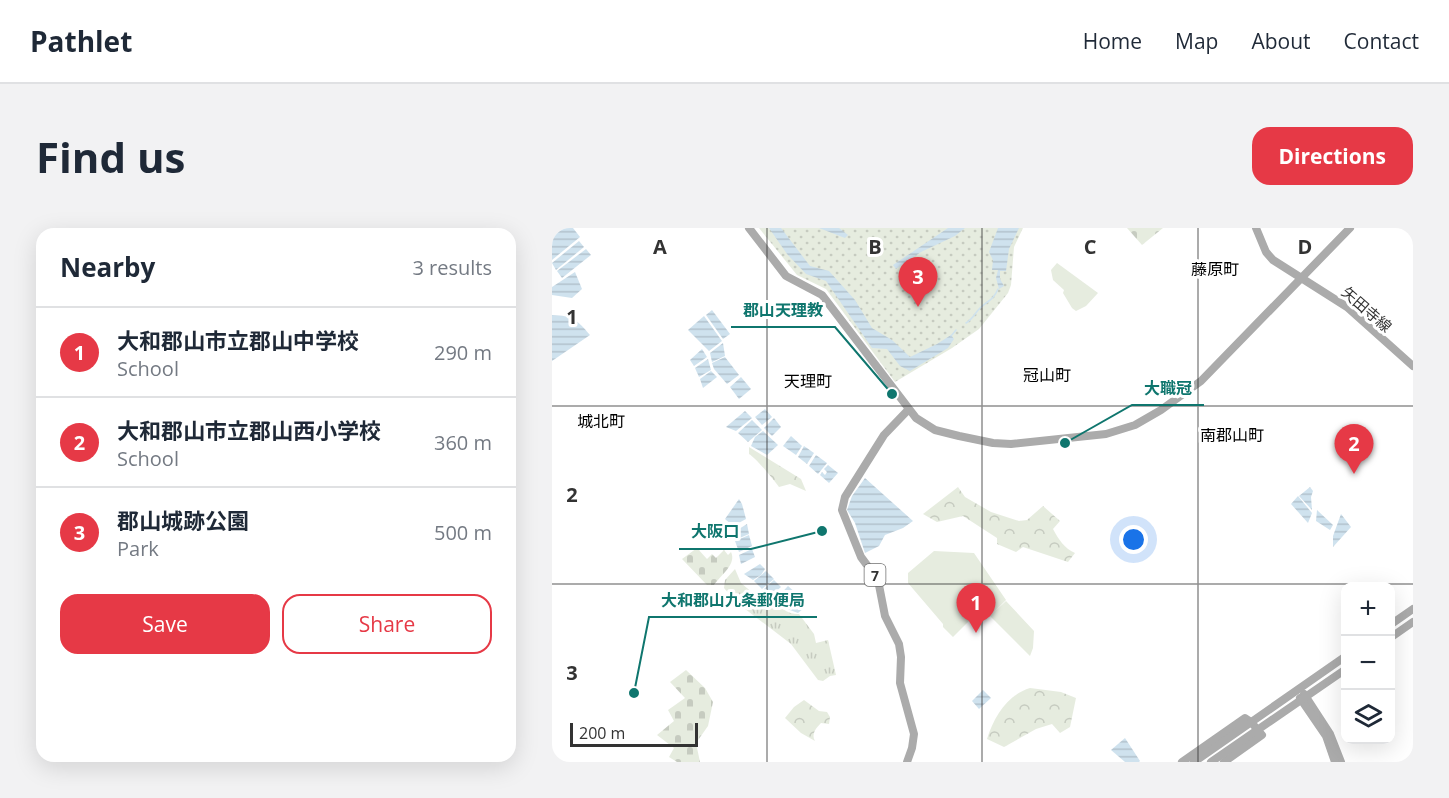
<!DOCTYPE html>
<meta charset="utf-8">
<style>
:root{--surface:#fff;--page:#f2f2f3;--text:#1f2937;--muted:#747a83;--line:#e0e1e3;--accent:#e63946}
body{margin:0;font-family:"Open Sans","Noto Sans JP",sans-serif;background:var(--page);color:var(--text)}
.controls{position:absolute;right:18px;bottom:18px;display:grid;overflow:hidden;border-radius:12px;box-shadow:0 6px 24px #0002}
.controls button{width:54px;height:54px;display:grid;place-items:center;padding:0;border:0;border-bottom:2px solid var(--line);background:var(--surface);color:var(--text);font:30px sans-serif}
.scale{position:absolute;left:18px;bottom:15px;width:128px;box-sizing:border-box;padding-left:6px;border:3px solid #333;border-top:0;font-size:16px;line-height:21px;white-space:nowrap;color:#333;-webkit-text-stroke:4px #fff;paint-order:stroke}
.you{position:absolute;left:582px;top:312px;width:21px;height:21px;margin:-15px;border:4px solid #fff;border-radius:50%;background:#1a73e8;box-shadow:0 0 0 9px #1a73e833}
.badge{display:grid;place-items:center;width:39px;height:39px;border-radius:50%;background:var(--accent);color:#fff;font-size:20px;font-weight:700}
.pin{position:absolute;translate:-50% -50px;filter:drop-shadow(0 2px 3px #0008)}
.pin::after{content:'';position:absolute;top:32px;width:21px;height:18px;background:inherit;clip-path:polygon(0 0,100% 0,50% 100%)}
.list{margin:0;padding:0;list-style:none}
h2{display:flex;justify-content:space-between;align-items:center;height:78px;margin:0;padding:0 24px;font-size:26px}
h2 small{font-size:20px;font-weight:400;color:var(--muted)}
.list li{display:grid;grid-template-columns:39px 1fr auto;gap:18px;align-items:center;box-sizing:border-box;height:90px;padding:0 24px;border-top:2px solid var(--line)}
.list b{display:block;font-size:22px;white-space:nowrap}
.list p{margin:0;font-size:20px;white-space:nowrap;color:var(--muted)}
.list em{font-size:20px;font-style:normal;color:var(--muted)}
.actions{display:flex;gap:12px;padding:18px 24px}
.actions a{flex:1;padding:14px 0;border:2px solid var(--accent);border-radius:18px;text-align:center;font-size:21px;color:var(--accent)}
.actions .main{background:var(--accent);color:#fff}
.icon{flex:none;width:33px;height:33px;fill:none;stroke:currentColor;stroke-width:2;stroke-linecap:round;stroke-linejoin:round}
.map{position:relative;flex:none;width:861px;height:534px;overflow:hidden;border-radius:18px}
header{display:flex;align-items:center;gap:36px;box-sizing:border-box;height:84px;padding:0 30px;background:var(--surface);border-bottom:2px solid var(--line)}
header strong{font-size:28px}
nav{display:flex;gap:33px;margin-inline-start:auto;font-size:21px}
.intro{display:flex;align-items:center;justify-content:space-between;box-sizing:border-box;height:144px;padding:0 36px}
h1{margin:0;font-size:42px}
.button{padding:15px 27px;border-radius:18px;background:var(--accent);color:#fff;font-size:21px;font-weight:700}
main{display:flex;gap:36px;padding:0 36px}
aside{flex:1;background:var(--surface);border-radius:18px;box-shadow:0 6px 24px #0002}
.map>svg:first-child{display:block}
.grass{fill:url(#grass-tufts)}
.forest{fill:url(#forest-crowns)}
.cemetery{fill:url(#cemetery-stones)}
.park{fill:url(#park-dots)}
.pitch{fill:#e6ecdf}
.water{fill:url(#water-rules)}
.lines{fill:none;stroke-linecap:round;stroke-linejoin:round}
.stream{stroke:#cfe2ee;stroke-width:1.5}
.major{stroke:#ababab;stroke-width:8}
.grid{fill:none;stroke:#333;stroke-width:1.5;stroke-opacity:0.55}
.labels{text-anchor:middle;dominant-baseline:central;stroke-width:6;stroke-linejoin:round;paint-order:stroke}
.shield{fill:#fff;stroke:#707070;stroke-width:1.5}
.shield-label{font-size:14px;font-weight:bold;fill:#333}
.street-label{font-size:15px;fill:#333;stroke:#fff}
.neighbourhood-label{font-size:16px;fill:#000;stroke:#fff}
.grid-label{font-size:20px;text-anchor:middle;font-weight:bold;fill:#333;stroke:#fff;stroke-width:6;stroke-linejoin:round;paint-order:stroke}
.leader{fill:none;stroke:#0f766e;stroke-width:2}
.callout-dot{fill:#0f766e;stroke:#fff;stroke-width:2}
.callout-label{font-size:16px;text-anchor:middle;font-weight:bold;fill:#0f766e;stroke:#fff;stroke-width:6;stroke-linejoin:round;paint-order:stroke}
</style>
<header>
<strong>Pathlet</strong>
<nav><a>Home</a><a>Map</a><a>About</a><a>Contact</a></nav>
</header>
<div class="intro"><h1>Find us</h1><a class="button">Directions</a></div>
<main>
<aside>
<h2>Nearby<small>3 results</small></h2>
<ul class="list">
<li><span class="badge">1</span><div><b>大和郡山市立郡山中学校</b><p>School</p></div><em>290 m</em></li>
<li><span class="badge">2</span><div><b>大和郡山市立郡山西小学校</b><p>School</p></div><em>360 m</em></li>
<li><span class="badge">3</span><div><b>郡山城跡公園</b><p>Park</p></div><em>500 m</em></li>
</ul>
<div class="actions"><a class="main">Save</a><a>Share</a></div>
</aside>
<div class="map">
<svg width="861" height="534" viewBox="0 0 861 534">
<defs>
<pattern id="grass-tufts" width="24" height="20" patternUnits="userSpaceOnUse" patternTransform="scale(1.5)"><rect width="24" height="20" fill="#e6ecdf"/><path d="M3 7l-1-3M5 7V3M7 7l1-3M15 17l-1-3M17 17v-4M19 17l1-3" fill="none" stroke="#c6cbc0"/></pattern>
<pattern id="forest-crowns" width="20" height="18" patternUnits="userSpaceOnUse" patternTransform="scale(1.5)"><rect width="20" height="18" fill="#e6ecdf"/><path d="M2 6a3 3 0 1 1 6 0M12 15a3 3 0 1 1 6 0" fill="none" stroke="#c6cbc0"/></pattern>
<pattern id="cemetery-stones" width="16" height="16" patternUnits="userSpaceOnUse" patternTransform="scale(1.5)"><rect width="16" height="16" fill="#e6ecdf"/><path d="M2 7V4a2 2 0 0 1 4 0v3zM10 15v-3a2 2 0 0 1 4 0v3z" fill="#c6cbc0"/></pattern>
<pattern id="park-dots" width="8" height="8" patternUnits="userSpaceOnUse" patternTransform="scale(1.5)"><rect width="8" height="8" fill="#e6ecdf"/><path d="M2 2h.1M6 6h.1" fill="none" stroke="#c6cbc0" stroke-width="1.8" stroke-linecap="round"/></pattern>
<pattern id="water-rules" width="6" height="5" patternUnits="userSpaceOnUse" patternTransform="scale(1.5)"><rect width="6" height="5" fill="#cfe2ee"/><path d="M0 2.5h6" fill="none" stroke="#b2c2cd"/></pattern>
</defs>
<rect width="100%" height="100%" fill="#fff"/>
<path class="grass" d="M 183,341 L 189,355 L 215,377 L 221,371 C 227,379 236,387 247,386 L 262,406 L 264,415 L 276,412 L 284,447 L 278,448 L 271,453 L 266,452 L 239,416 L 184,374 L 172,360 L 173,352 Z"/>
<g class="forest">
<path d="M 197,219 L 249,251 L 254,263 L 238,256 L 227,259 C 221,251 205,231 197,226 Z"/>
<path d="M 406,259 L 413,269 L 439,284 L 467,293 L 475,292 L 491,278 L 508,293 L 501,301 C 507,312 512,320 523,325 L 516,334 L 471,319 L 464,324 L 445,316 L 445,310 L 411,288 L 385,294 L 371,286 Z"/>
<path d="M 478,460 L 509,464 L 524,470 L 518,499 L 508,505 L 500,496 L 484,501 L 452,519 L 435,511 C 442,489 455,467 478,460 Z"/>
<path d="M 252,472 L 267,483 L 275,484 L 278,489 L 277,496 L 269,495 C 264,500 259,506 263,513 L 249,505 L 233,490 L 242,479 Z"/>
</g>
<g class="cemetery">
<polygon points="575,0 611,0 590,17"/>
<path d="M 145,320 L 155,331 L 160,326 L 164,330 L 172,322 L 176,327 L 179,324 C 185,336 169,347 162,357 L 155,357 L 130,331 Z"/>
<polygon points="134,442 153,460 161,474 156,498 144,515 148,534 125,534 117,529 122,520 105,507 122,493 116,482 133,470 118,454"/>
</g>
<polygon class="park" points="207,0 471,0 462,19 459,57 456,65 427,101 400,120 343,154 274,61 245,47"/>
<g class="pitch">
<polygon points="505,35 546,65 534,78 524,83 520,80 511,65 512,62 501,52 499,42"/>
<polygon points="382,323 422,325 454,372 439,387 454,373 482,403 481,420 478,428 430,380 401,409 391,399 391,396 356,355 356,345"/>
</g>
<g class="water">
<polygon points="11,0 21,0 28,9 0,32 0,9"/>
<polygon points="217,0 229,0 258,38 277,43 303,72 320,100 340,112 358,129 385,116 399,107 402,111 396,120 358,143 348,138 335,121 320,120 274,53 254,46 235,26"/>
<polygon points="267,0 287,0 296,7 293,10"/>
<polygon points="396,0 413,0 403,8 369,24 344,41 341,37"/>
<polygon points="446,0 467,0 457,21 454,43 448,43 448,51 452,58 447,61 444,50 446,42 440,42 441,32 437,24"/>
<polygon points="27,13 32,19 4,42 0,35"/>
<polygon points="34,21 39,27 10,50 5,43"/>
<polygon points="23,44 30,61 20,70 0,67 0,59"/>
<polygon points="160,82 178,106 171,111 154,87"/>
<path d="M 0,87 C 21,88 24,91 38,107 L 0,133 Z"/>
<polygon points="152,88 170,113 157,123 136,102"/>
<polygon points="171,115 173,128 160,134 158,125"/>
<polygon points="150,121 155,129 142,138 138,132"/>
<polygon points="173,129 187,147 175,156 162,141 160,135"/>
<polygon points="156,131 159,142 147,149 143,140"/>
<polygon points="159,143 165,149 151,160 148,151"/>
<polygon points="189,149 199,161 187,171 178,159"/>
<polygon points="213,181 220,189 210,197 203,189"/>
<polygon points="193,183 200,190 184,203 174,199"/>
<polygon points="222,190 229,199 220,208 212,200"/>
<polygon points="200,192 210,202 196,214 186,205"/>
<polygon points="211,203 226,217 215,227 199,218 203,209"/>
<polygon points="239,208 250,218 244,227 231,218"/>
<polygon points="252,218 262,225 255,236 246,229"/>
<polygon points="264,227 275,235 266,246 257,238"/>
<polygon points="276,237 286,245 277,255 268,247 270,244 273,247 275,244 272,241"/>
<polygon points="313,250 361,293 351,300 333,307 327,318 313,325 303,295 295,282 300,268"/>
<polygon points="758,259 761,263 759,269 760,282 747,268"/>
<polygon points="746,268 760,285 756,295 739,276"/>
<polygon points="187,271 190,276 194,291 181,298 173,291"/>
<polygon points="765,282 781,297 778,302 764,293"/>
<polygon points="789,286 799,299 781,319 781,308"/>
<polygon points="195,296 197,306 183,312 182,304"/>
<polygon points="197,307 200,318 187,324 183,313"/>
<polygon points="200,321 203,329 189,336 187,327"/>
<polygon points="208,336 213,341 209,347 201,352 192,346"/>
<polygon points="214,343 222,351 210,361 202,353"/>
<polygon points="222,352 229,359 219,368 212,361"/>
<polygon points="236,358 254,374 252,380 246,385 227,378 223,372"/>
<polygon points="431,462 439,470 427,481 420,473"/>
<polygon points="573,510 588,533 587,534 573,534 559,522"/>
</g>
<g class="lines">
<g class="stream">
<path d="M 414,95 C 421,91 423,85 428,80 C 436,73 442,71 446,61"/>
<polyline points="399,108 404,102"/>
</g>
<g class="major">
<polyline points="197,0 234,48 270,67 364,190 383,202 407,208 441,215 459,216 554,206 583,197 609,182 649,153 798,0"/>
<polyline points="704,0 714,24 721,32 795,79 861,138"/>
<polyline points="838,397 861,381"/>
<polyline points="838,410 861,394"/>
<polyline points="752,466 778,506 789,534"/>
<polyline points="748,470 774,508 783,534"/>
<polyline points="355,534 360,520 362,506 348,455 349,429 347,416 333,388 326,352 309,329 290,282 293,269 332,207 356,182"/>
<polyline points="630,534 693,490 699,494 710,507 672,534"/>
<polyline points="642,534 794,428"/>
<polyline points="659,534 794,441"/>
</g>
</g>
<path class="grid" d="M 215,0 L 215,534M 430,0 L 430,534M 646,0 L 646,534M 0,178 L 861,178M 0,356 L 861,356"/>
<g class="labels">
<rect class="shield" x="312.5" y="336" width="21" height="22" rx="4.5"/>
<g class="shield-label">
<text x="323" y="347">7</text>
</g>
<g class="street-label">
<text transform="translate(815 81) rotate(41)">矢田寺線</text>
</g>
<g class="neighbourhood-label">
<text x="663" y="41">藤原町</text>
<text x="495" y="147">冠山町</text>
<text x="256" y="153">天理町</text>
<text x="49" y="193">城北町</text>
<text x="680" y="207">南郡山町</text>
</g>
</g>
<g class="grid-label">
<text x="108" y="26">A</text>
<text x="323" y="26">B</text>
<text x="538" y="26">C</text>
<text x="753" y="26">D</text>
<text x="20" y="96">1</text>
<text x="20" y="274">2</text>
<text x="20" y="452">3</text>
</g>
<path class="leader" d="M340 166L283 99H179M513 215L580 177H652M270 303L199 321H127M82 465L97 389H265"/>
<g class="callout-dot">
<circle cx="340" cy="166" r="6"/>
<circle cx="513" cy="215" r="6"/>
<circle cx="270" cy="303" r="6"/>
<circle cx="82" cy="465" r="6"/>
</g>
<g class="callout-label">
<text x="231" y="88">郡山天理教</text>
<text x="616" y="166">大職冠</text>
<text x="163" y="309">大阪口</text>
<text x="181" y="378">大和郡山九条郵便局</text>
</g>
</svg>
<div class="controls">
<button>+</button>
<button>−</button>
<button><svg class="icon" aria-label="layers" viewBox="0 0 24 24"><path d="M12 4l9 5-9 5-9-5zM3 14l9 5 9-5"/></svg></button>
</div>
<div class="scale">200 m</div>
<div class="you"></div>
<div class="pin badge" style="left:424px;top:405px">1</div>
<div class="pin badge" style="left:802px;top:246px">2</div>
<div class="pin badge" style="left:366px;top:79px">3</div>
</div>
</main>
